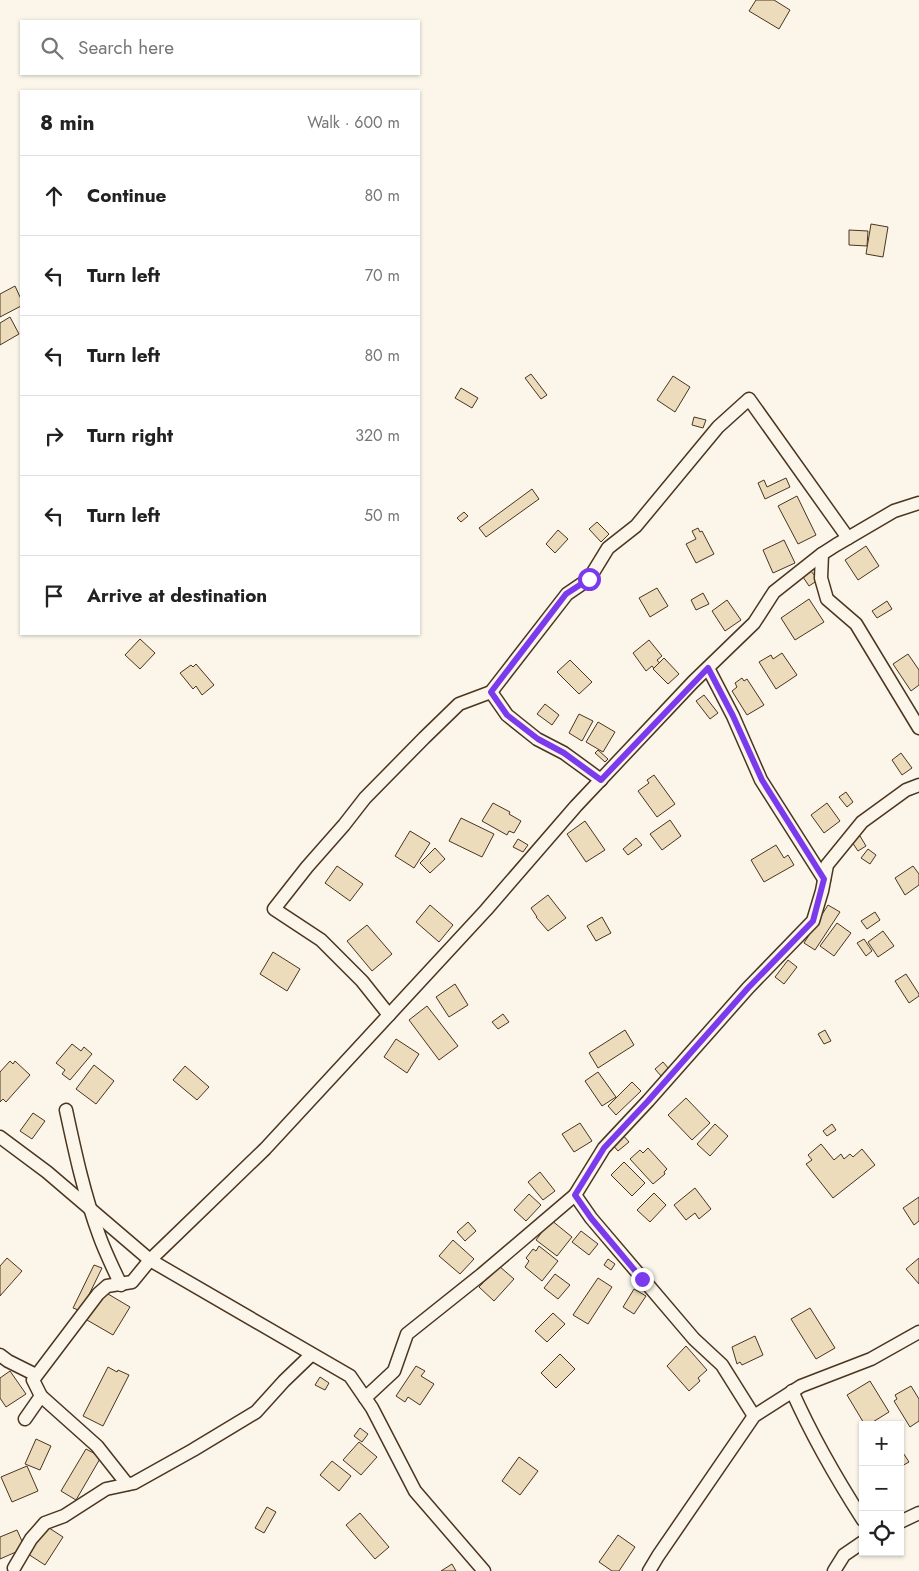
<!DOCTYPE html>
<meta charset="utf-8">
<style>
:root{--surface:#fff;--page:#f2f2f2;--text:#222;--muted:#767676;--line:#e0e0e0}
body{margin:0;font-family:Jost,sans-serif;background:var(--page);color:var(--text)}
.controls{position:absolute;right:15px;bottom:15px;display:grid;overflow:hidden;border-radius:0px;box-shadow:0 1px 4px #0004}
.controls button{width:45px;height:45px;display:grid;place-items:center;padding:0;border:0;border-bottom:1px solid var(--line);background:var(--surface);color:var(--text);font:25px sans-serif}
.stop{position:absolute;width:15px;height:15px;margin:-11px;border:4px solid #7c3aed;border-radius:50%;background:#fff}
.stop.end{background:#7c3aed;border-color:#fff;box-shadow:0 1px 5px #0008}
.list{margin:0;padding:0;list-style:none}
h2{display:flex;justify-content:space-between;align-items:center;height:65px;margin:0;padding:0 20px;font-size:21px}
h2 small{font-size:16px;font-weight:400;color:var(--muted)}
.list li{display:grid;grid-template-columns:32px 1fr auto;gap:15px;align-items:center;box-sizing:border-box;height:80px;padding:0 20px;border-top:1px solid var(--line)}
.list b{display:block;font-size:19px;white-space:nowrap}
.list em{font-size:16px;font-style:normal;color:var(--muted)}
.icon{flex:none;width:28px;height:28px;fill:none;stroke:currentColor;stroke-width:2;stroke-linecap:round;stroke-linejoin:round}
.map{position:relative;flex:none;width:919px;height:1571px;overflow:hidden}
.search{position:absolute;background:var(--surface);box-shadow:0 1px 4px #0004;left:20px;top:20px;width:400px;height:55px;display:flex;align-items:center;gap:12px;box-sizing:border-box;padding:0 18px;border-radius:0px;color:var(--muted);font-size:19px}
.panel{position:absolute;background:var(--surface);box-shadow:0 1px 4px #0004;left:20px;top:90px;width:400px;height:545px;border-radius:0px}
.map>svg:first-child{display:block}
.building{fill:#ecdcbc;stroke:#4a3520}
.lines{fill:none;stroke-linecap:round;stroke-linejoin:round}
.minor-casing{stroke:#4a3520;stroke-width:15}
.minor{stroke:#fbf6e9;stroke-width:12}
.route{stroke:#7c3aed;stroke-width:6}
</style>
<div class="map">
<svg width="919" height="1571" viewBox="0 0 919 1571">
<rect width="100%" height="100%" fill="#fbf6e9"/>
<g class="building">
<polygon points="756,0 774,0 790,10 779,29 749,11"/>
<polygon points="871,224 888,227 883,257 866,254"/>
<polygon points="849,230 868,231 867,246 849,245"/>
<polygon points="15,286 21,299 21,306 0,317 0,294"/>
<polygon points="10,317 19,334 0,345 0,323"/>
<polygon points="531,374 547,395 541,399 525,378"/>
<polygon points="673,376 690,387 675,412 657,400"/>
<polygon points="461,388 478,398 472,408 455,398"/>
<polygon points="694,417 706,420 703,428 692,425"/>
<polygon points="786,478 790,487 765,499 758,483 764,480 767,487"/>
<polygon points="532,489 539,499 486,537 479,528"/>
<polygon points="797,496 816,535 798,544 778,506"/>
<polygon points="464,512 468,516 461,522 457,518"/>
<polygon points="597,522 609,534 601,542 589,529"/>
<polygon points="698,528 700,532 702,531 714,554 696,563 686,544 696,539 692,531"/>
<polygon points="558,530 568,539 555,553 546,544"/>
<polygon points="784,540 795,563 773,573 763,550"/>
<polygon points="866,546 879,566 858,580 845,560"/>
<polygon points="811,571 818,580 809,586 803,577"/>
<polygon points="657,588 668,606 650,617 639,598"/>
<polygon points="703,593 709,604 696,610 691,600"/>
<polygon points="809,599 824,622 795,640 781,618"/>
<polygon points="727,600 741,620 725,631 712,611"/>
<polygon points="887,601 892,609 877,618 872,611"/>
<polygon points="140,639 155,653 140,669 125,655"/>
<polygon points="649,640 662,656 657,660 662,666 656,671 652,666 646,671 633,653"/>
<polygon points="782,653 797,675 776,689 759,662 771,655 773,659"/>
<polygon points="908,654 919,670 919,685 911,691 893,664"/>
<polygon points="664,658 679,674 668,684 653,669"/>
<polygon points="570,660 592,682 579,694 557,672"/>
<polygon points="196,664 214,685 202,695 196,686 193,689 180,673 191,665 193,667"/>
<polygon points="742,678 744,681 747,679 764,705 747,715 732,691 737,687 735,683"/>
<polygon points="704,695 718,713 710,719 696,701"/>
<polygon points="545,704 559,715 552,725 537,714"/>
<polygon points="579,714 593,721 582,741 569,733"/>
<polygon points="598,722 615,732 603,752 586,742"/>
<polygon points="598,750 608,759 605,762 595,753"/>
<polygon points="901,753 912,768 902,775 892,760"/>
<polygon points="654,775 675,804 657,817 638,791 649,783 647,780"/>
<polygon points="846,792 853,802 847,807 839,797"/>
<polygon points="493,803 510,812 509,814 521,821 514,833 509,831 507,835 482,821"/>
<polygon points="827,803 840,821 824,833 811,815"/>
<polygon points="461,818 494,834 482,857 449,841"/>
<polygon points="670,820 681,836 662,850 650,834"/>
<polygon points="585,821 605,850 586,862 567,834"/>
<polygon points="410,831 430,843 414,868 395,856"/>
<polygon points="860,836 866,846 858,851 852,842"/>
<polygon points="636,838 642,845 628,855 623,849"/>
<polygon points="518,839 528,845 523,852 513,847"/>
<polygon points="776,845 784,858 788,855 794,865 764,882 751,860"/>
<polygon points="435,848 445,859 430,873 420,863"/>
<polygon points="868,849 876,855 870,864 861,858"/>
<polygon points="337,866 363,884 350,901 325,883"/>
<polygon points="913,866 919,874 919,885 905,895 895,878"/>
<polygon points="548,895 566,918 548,931 536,917 537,917 531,908"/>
<polygon points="430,905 453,925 439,942 416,922"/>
<polygon points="828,905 840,912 815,950 804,943"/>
<polygon points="875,912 880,920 867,929 861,921"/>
<polygon points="602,917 611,933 596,941 587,926"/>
<polygon points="837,923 851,933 834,956 820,946"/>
<polygon points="367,925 392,954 372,971 347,941"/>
<polygon points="883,931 894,946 878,957 868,942"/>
<polygon points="864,939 872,951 866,956 857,943"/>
<polygon points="273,952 300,969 287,991 260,974"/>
<polygon points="788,960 797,967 784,984 775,977"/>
<polygon points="906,974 919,994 919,996 909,1003 895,981"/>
<polygon points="455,984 468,1005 449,1017 436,997"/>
<polygon points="427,1006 458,1046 439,1060 409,1020"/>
<polygon points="503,1014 509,1022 498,1029 492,1022"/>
<polygon points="625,1030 634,1045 598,1068 589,1053"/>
<polygon points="825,1030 831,1041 824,1044 818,1034"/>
<polygon points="396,1039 419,1054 407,1073 384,1057"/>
<polygon points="72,1044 81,1051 84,1047 92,1054 70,1080 62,1074 65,1070 56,1063"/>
<polygon points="10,1061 13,1064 15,1061 30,1075 6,1102 3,1099 0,1102 0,1072"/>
<polygon points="663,1062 669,1069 661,1076 655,1069"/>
<polygon points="94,1065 114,1081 96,1104 76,1089"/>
<polygon points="185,1066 209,1087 197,1100 173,1080"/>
<polygon points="598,1072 616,1097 602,1106 585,1081"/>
<polygon points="632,1082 641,1091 616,1115 608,1106"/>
<polygon points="686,1098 710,1123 692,1140 668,1115"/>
<polygon points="33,1113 45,1121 32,1139 20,1131"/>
<polygon points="580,1123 592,1141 574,1152 562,1134"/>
<polygon points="715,1124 728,1136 710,1156 697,1144"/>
<polygon points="832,1124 836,1130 827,1136 823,1131"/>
<polygon points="622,1134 629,1142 618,1151 611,1143"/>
<polygon points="821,1144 834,1160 841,1154 844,1159 850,1154 853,1157 862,1149 875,1165 833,1198 806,1164 812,1160 808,1155"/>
<polygon points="648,1148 667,1169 664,1172 665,1174 653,1184 630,1159 640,1150 643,1153"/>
<polygon points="624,1162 645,1183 632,1196 611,1175"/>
<polygon points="540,1172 555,1191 543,1200 528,1182"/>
<polygon points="695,1188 711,1209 699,1219 695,1213 686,1220 674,1205"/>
<polygon points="654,1193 666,1205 650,1222 637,1210"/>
<polygon points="529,1194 541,1205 526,1221 514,1210"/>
<polygon points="919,1197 919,1221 914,1225 903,1208"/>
<polygon points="551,1220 572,1237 557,1256 536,1240"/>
<polygon points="468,1222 476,1231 465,1241 457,1232"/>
<polygon points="581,1231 598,1244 589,1255 572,1242"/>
<polygon points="453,1240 474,1259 460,1274 439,1256"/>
<polygon points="539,1246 558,1261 542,1281 525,1267 529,1261 526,1258 533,1249 536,1251"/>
<polygon points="7,1258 22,1271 0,1296 0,1266"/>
<polygon points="919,1258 919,1284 906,1269"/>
<polygon points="608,1259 615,1264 611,1270 604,1265"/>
<polygon points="94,1265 102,1268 81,1311 73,1308"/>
<polygon points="499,1266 514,1279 494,1301 479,1287"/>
<polygon points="555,1274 570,1285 558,1299 544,1288"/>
<polygon points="598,1278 612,1287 588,1324 573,1315"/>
<polygon points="634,1289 646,1296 634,1314 623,1307"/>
<polygon points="103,1291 130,1307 113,1335 87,1320"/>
<polygon points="810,1308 835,1348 816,1359 791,1319"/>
<polygon points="553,1313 565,1324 547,1342 535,1331"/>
<polygon points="755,1336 763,1355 742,1365 740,1362 737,1364 732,1347"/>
<polygon points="686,1346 707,1370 698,1378 700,1381 689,1391 667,1366"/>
<polygon points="560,1354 575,1369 556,1388 541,1373"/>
<polygon points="416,1366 425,1371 421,1376 434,1384 420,1405 408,1397 405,1402 396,1396"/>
<polygon points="108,1367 117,1372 118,1370 129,1375 103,1426 83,1416"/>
<polygon points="10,1371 26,1394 6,1407 0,1398 0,1378"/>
<polygon points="320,1377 329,1383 325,1390 315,1385"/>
<polygon points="870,1381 889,1412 868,1425 865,1425 847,1395"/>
<polygon points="911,1386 919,1399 919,1421 910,1427 894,1401 897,1399 895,1395"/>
<polygon points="360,1428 368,1434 362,1442 354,1436"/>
<polygon points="36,1439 51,1446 40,1470 25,1464"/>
<polygon points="359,1442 377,1457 361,1475 343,1460"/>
<polygon points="900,1448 909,1462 900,1467"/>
<polygon points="86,1449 101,1457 76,1500 61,1491"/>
<polygon points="519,1457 538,1471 520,1495 502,1481"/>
<polygon points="332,1461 351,1476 339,1491 320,1475"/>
<polygon points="27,1466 38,1491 12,1502 1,1477"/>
<polygon points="267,1507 276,1512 264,1533 255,1528"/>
<polygon points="360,1513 389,1547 375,1559 346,1525"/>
<polygon points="46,1526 63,1537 45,1565 28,1554"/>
<polygon points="17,1530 25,1548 0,1559 0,1537"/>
<polygon points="618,1535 635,1547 619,1571 612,1571 599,1562"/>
<polygon points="452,1564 456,1571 441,1571"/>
</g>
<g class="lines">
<defs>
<g id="minor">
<polyline points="822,554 821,578 827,599 856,624 919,728"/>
<polyline points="708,668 733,716 761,780 824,879"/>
<polyline points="491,692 567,594 589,579 608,548 636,526 718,427 749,399 848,538"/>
<polyline points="389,1015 362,981 321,940 274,909 307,867 344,825 365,798 424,738 459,704 491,692 507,715 537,739 564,753 601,780"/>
<path d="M 66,1110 C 75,1152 84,1194 99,1235 C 105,1252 113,1268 121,1285"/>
<polyline points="0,1137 47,1172 150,1260 350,1376 372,1408 415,1491 484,1571"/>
<polyline points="0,1355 8,1361 36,1375"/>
<path d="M 792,1391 C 812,1436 836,1478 863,1520"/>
<polyline points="41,1396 97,1446 127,1484"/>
<polyline points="365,1398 394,1371 407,1334 481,1275 575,1195"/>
<polyline points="754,1416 722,1365 694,1339 591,1218 575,1195 604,1148 648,1101 748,988 813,921 822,891 827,865 862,822 906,790 919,785"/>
<polyline points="25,1419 41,1396 33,1380 98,1294 107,1286 132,1282 150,1260 265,1149 486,910 576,806 693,682 754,623 774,592 822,554 836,545 894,511 919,503"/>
<polyline points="900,1522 919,1513"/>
<polyline points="14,1568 31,1539 45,1523 64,1516 106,1489 134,1483 193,1450 256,1412 284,1381 311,1355"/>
<polyline points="649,1571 658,1556 754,1416 801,1386 871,1359 919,1332"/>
<polyline points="834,1571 844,1555 863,1542"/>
</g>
</defs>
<use href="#minor" class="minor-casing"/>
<use href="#minor" class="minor"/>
</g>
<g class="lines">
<polyline class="route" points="589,579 566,594 491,692 507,715 538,739 564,753 601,780 708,668 733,716 762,780 824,879 813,921 748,988 648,1101 604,1148 575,1195 591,1218 642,1279"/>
</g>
</svg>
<div class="controls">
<button>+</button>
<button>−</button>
<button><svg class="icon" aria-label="locate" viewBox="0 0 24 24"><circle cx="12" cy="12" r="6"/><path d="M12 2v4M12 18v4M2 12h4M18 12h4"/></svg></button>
</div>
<div class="stop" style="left:589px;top:579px"></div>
<div class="stop end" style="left:642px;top:1279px"></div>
<div class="search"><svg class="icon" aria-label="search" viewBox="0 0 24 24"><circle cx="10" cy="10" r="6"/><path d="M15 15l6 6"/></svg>Search here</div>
<section class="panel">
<h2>8 min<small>Walk · 600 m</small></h2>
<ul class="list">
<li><svg class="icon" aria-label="ahead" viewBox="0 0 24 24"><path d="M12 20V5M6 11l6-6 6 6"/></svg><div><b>Continue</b></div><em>80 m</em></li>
<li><svg class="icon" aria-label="left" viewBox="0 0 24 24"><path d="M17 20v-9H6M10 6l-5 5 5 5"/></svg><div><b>Turn left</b></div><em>70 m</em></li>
<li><svg class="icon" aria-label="left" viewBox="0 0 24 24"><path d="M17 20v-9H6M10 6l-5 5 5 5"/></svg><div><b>Turn left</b></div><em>80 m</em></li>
<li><svg class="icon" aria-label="right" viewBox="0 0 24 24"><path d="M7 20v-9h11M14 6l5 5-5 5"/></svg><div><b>Turn right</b></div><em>320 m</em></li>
<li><svg class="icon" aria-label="left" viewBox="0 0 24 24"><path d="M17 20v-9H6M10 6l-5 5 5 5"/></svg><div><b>Turn left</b></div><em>50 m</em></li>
<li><svg class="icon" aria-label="arrive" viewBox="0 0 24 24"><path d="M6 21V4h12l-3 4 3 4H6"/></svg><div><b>Arrive at destination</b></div></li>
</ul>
</section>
</div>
